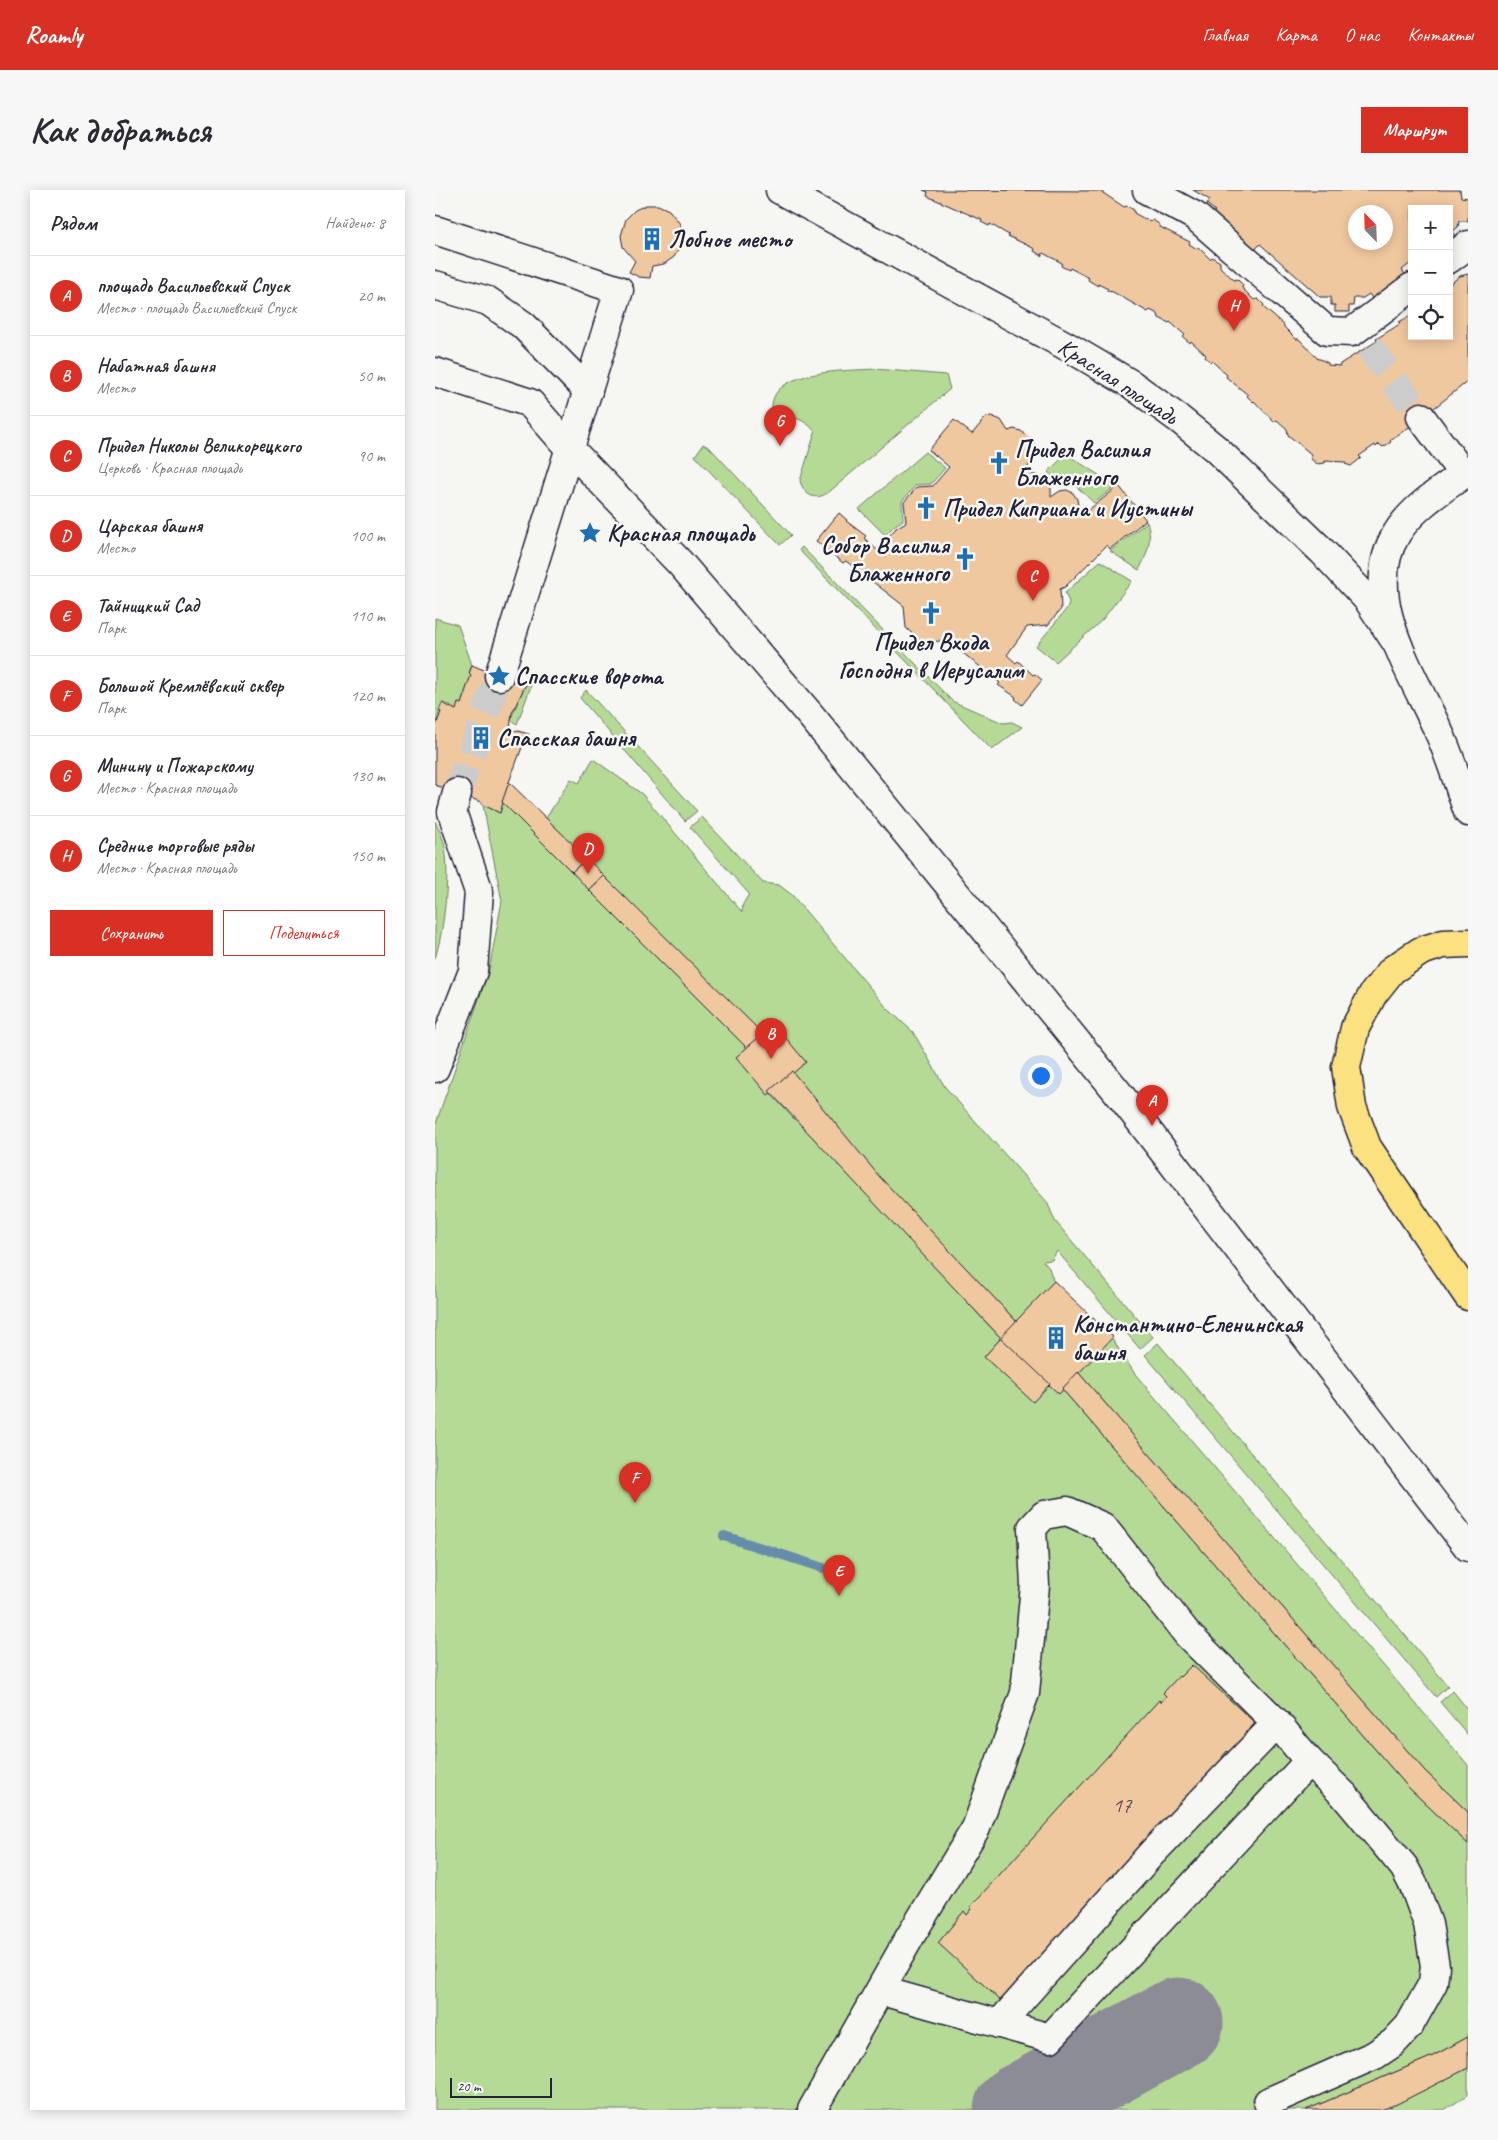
<!DOCTYPE html>
<html lang="ru">
<meta charset="utf-8">
<style>
:root{--surface:#fff;--page:#f7f7f7;--text:#2b2b33;--muted:#7c7c81;--line:#e1e1e2;--accent:#d93025}
body{margin:0;font-family:Caveat,sans-serif;background:var(--page);color:var(--text)}
.controls{position:absolute;right:15px;top:15px;display:grid;overflow:hidden;border-radius:0px;box-shadow:0 2px 12px #0003}
.controls button{width:45px;height:45px;display:grid;place-items:center;padding:0;border:0;border-bottom:1px solid var(--line);background:var(--surface);color:var(--text);font:25px sans-serif}
.compass{position:absolute;left:913px;top:15px;width:45px;height:45px;border-radius:50%;background:var(--surface);box-shadow:0 2px 12px #0003;rotate:337deg}
.scale{position:absolute;left:15px;bottom:12px;width:102px;box-sizing:border-box;padding-left:5px;border:2px solid #22223b;border-top:0;font-size:14px;line-height:18px;white-space:nowrap;color:#22223b;-webkit-text-stroke:4px #f6f6f2;paint-order:stroke}
.you{position:absolute;left:605px;top:885px;width:18px;height:18px;margin:-12px;border:4px solid #fff;border-radius:50%;background:#1a73e8;box-shadow:0 0 0 8px #1a73e833}
.badge{display:grid;place-items:center;width:32px;height:32px;border-radius:50%;background:var(--accent);color:#fff;font-size:16px;font-weight:700}
.pin{position:absolute;translate:-50% -41px;filter:drop-shadow(0 1px 2px #0008)}
.pin::after{content:'';position:absolute;top:26px;width:18px;height:15px;background:inherit;clip-path:polygon(0 0,100% 0,50% 100%)}
.list{margin:0;padding:0;list-style:none}
h2{display:flex;justify-content:space-between;align-items:center;height:65px;margin:0;padding:0 20px;font-size:21px}
h2 small{font-size:16px;font-weight:400;color:var(--muted)}
.list li{display:grid;grid-template-columns:32px 1fr auto;gap:15px;align-items:center;box-sizing:border-box;height:80px;padding:0 20px;border-top:1px solid var(--line)}
.list b{display:block;font-size:19px;white-space:nowrap}
.list p{margin:0;font-size:16px;white-space:nowrap;color:var(--muted)}
.list em{font-size:16px;font-style:normal;color:var(--muted)}
.actions{display:flex;gap:10px;padding:15px 20px}
.actions a{flex:1;padding:11px 0;border:1px solid var(--accent);border-radius:0px;text-align:center;font-size:18px;color:var(--accent)}
.actions .main{background:var(--accent);color:#fff}
.icon{flex:none;width:28px;height:28px;fill:none;stroke:currentColor;stroke-width:2;stroke-linecap:round;stroke-linejoin:round}
.map{position:relative;flex:none;width:1033px;height:1920px;overflow:hidden;border-radius:0px}
header{display:flex;align-items:center;gap:30px;box-sizing:border-box;height:70px;padding:0 25px;background:var(--accent);color:#fff}
header strong{font-size:24px}
nav{display:flex;gap:28px;margin-inline-start:auto;font-size:18px}
.intro{display:flex;align-items:center;justify-content:space-between;box-sizing:border-box;height:120px;padding:0 30px}
h1{margin:0;font-size:35px}
.button{padding:12px 22px;border-radius:0px;background:var(--accent);color:#fff;font-size:18px;font-weight:700}
main{display:flex;gap:30px;padding:0 30px}
aside{flex:1;background:var(--surface);border-radius:0px;box-shadow:0 2px 12px #0003}
.map>svg:first-child{display:block}
.green{fill:#b5da95;stroke:#6c7e68;fill-rule:evenodd}
.lines{fill:none;stroke-linecap:round;stroke-linejoin:round}
.stream{stroke:#668cab;stroke-width:10}
.taxiway{stroke:#8c8c96;stroke-width:91}
.building{fill:#f0c8a0;stroke:#22223b;fill-rule:evenodd}
.minor-tunnel{stroke:#cccccd;stroke-width:28;stroke-dasharray:28 14;stroke-linecap:butt}
.minor-casing{stroke:#22223b;stroke-width:31}
.major-casing{stroke:#22223b;stroke-width:31}
.minor{stroke:#f6f6f2;stroke-width:28}
.major{stroke:#fbe180;stroke-width:28}
.labels{text-anchor:middle;dominant-baseline:central;stroke-width:5;stroke-linejoin:round;paint-order:stroke}
.number-label{font-size:21px;fill:#564c54}
.poi-label{font-size:24px;font-weight:bold;fill:#22223b;stroke:#f6f6f2;text-anchor:start}
.street-label{font-size:24px;fill:#22223b;stroke:#f6f6f2}
</style>
<header>
<strong>Roamly</strong>
<nav><a>Главная</a><a>Карта</a><a>О нас</a><a>Контакты</a></nav>
</header>
<div class="intro"><h1>Как добраться</h1><a class="button">Маршрут</a></div>
<main>
<aside>
<h2>Рядом<small>Найдено: 8</small></h2>
<ul class="list">
<li><span class="badge">A</span><div><b>площадь Васильевский Спуск</b><p>Место · площадь Васильевский Спуск</p></div><em>20 m</em></li>
<li><span class="badge">B</span><div><b>Набатная башня</b><p>Место</p></div><em>50 m</em></li>
<li><span class="badge">C</span><div><b>Придел Николы Великорецкого</b><p>Церковь · Красная площадь</p></div><em>90 m</em></li>
<li><span class="badge">D</span><div><b>Царская башня</b><p>Место</p></div><em>100 m</em></li>
<li><span class="badge">E</span><div><b>Тайницкий Сад</b><p>Парк</p></div><em>110 m</em></li>
<li><span class="badge">F</span><div><b>Большой Кремлёвский сквер</b><p>Парк</p></div><em>120 m</em></li>
<li><span class="badge">G</span><div><b>Минину и Пожарскому</b><p>Место · Красная площадь</p></div><em>130 m</em></li>
<li><span class="badge">H</span><div><b>Средние торговые ряды</b><p>Место · Красная площадь</p></div><em>150 m</em></li>
</ul>
<div class="actions"><a class="main">Сохранить</a><a>Поделиться</a></div>
</aside>
<div class="map">
<svg width="1033" height="1920" viewBox="0 0 1033 1920">
<rect width="100%" height="100%" fill="#f6f6f2"/>
<filter id="ink" filterUnits="userSpaceOnUse"><feTurbulence type="fractalNoise" baseFrequency=".02" numOctaves="2"/><feDisplacementMap in="SourceGraphic" scale="10" xChannelSelector="R" yChannelSelector="G"/><feConvolveMatrix kernelMatrix="1 2 1 2 8 2 1 2 1" color-interpolation-filters="sRGB"/></filter>
<g filter="url(#ink)">
<g class="green">
<path d="M 440,179 L 511,185 L 515,199 L 394,302 C 381,311 370,307 365,291 L 380,242 C 371,227 350,227 337,217 C 337,179 413,181 440,179 Z"/>
<polygon points="268,254 275,258 356,345 345,355 260,266"/>
<polygon points="490,262 510,278 496,294 481,295 467,311 468,330 459,336 450,345 424,319"/>
<polygon points="631,264 681,296 659,313 641,296 637,294 626,295 613,282"/>
<path d="M 712,332 C 718,349 712,365 704,380 L 675,361 Z"/>
<polygon points="367,357 517,511 568,533 577,532 587,537 557,560 364,360"/>
<polygon points="665,371 697,391 667,430 621,472 601,456 633,417 634,412 630,403"/>
<polygon points="0,428 23,435 37,475 34,483 36,485 26,514 21,520 15,518 15,515 7,513 0,538"/>
<polygon points="91,494 96,496 82,534 75,530"/>
<polygon points="151,500 262,621 250,631 145,508"/>
<path d="M 158,569 L 207,604 L 307,722 L 308,714 L 314,704 L 255,637 L 267,627 L 328,693 L 344,695 L 357,705 L 452,818 L 478,842 L 510,897 L 612,1012 L 620,1031 L 718,1147 L 705,1159 L 622,1061 L 617,1070 L 608,1071 L 614,1078 L 619,1093 L 582,1132 L 465,1009 L 542,1123 L 566,1148 L 550,1166 C 559,1181 591,1193 607,1202 L 615,1194 L 627,1199 L 973,1597 L 1033,1654 L 1033,1847 L 998,1866 L 871,1920 L 0,1920 L 0,936 L 54,780 L 67,711 L 48,615 L 65,623 L 67,612 L 143,660 L 111,628 L 136,589 L 144,593 ZM 329,845 L 367,894 L 450,994 L 358,928 L 336,904 L 337,864 Z"/>
<path d="M 0,631 C 3,638 7,645 9,653 C 16,679 9,742 0,768 Z"/>
<polygon points="676,1147 700,1184 1033,1575 1033,1622 990,1581 643,1182"/>
<polygon points="723,1153 1013,1496 1001,1507 710,1165"/>
<polygon points="1018,1501 1033,1520 1033,1545 1005,1512"/>
<polygon points="1033,1878 1033,1905 1009,1920 946,1920"/>
</g>
<g class="lines">
<polyline class="stream" points="289,1346 388,1378"/>
<polyline class="taxiway" points="584,1920 743,1833"/>
</g>
<g class="building">
<polygon points="488,0 665,1 689,17 692,16 699,20 699,23 715,32 718,30 725,35 725,37 755,52 754,54 762,59 763,57 775,69 777,67 785,72 785,77 799,90 802,89 808,95 807,98 819,110 823,109 829,115 828,117 849,135 849,137 861,149 864,149 883,169 885,169 893,173 893,175 905,176 905,174 942,151 941,149 965,134 964,132 977,125 977,146 1014,146 1014,95 1025,86 1033,84 1033,191 979,234 955,250 956,252 948,257 944,254 941,257 940,255 924,266 926,268 916,276 910,274 910,272 890,271 890,273 882,274 876,269 876,264 853,245 852,239 842,230 839,232 819,211 818,212 812,206 813,205 791,187 792,185 777,171 776,172 770,167 771,165 756,151 755,153 748,147 750,145 735,132 734,133 724,128 723,124 715,120 713,122 678,102 672,101 673,99 663,94 663,96 653,90 654,88 635,78 634,80 626,76 627,73 608,63 607,66 599,61 600,59 573,46 574,45 555,34 554,36 546,32 547,30 492,6 493,2"/>
<path d="M 758,0 L 1025,0 L 1026,7 L 1033,8 L 1033,31 L 1024,31 L 1023,37 L 1017,42 L 1020,46 L 1014,51 L 1014,19 L 977,19 L 977,72 L 967,80 L 972,87 L 940,112 L 934,104 L 928,108 L 919,108 L 918,116 L 914,116 L 914,122 L 900,122 L 900,115 L 896,115 L 896,107 L 885,107 L 825,54 L 819,61 L 777,24 L 780,21 L 772,14 L 775,10 ZM 921,22 L 951,22 L 951,52 L 921,52 Z"/>
<polygon points="211,15 223,15 234,20 245,34 248,46 245,57 239,67 229,74 217,76 215,88 204,87 194,82 200,71 188,57 186,46 191,29 200,20"/>
<polygon points="556,226 566,230 573,241 579,239 586,241 598,251 602,265 593,276 598,285 601,285 616,297 616,307 625,301 632,300 638,303 642,309 643,316 652,321 684,296 711,330 675,359 672,355 630,397 625,399 626,419 613,435 592,437 572,465 581,473 583,471 598,485 600,484 607,490 587,515 580,509 581,507 563,495 565,493 512,450 488,453 471,438 469,416 411,371 408,373 381,351 404,323 412,330 411,331 431,346 429,348 442,360 461,338 471,332 469,312 482,297 498,296 514,277 494,260 519,230 537,244 551,227"/>
<polygon points="37,475 73,490 91,494 77,523 75,539 94,544 90,552 89,552 74,592 65,623 46,614 46,612 0,595 0,538 6,522 4,521 7,513 21,520 23,513 26,514 36,485 34,484"/>
<polygon points="74,592 152,668 137,682 67,612"/>
<polygon points="152,668 169,686 154,700 137,682"/>
<polygon points="169,686 329,845 313,859 154,700"/>
<polygon points="339,834 371,872 333,905 301,867"/>
<polygon points="357,881 444,986 582,1132 566,1148 334,901"/>
<polygon points="619,1091 678,1147 624,1204 564,1149"/>
<polygon points="566,1148 615,1194 598,1212 549,1167"/>
<polygon points="643,1182 990,1581 1033,1622 1033,1654 973,1597 627,1199"/>
<polygon points="757,1475 820,1533 809,1545 810,1547 795,1564 792,1561 787,1567 788,1569 599,1775 598,1774 592,1780 595,1782 566,1811 503,1753 529,1721 532,1725 537,1719 535,1717 724,1510 726,1512 731,1506 728,1503 744,1486 745,1487"/>
<polygon points="1033,1847 1033,1878 962,1914 946,1920 871,1920 998,1866"/>
</g>
<g class="lines">
<g class="minor-tunnel">
<polyline points="934,157 986,227"/>
<polyline points="22,603 64,486"/>
</g>
<defs>
<g id="minor">
<polyline points="345,0 635,158 696,194 744,229 781,259 887,361 933,410 963,455"/>
<polyline points="712,0 760,26 892,141 917,142 977,97"/>
<polyline points="0,40 184,100 64,486"/>
<polyline points="1014,69 1033,55"/>
<polyline points="0,95 53,111 88,135 153,201"/>
<polyline points="0,182 95,213 135,259 245,373 377,527 685,905 1033,1357"/>
<polyline points="986,227 1028,284"/>
<path d="M 1033,281 C 1008,299 978,317 962,343 C 921,409 985,493 1009,554 C 1018,576 1025,599 1033,622"/>
<polyline points="0,878 38,781 44,702 17,622 22,603"/>
<polyline points="447,1801 615,1848 874,1571"/>
<polyline points="564,1834 717,1663 842,1533"/>
<polyline points="377,1920 476,1745 541,1638 590,1503 600,1395 597,1338 609,1325 632,1321 668,1337 753,1445 842,1533 874,1571 909,1605 969,1677 979,1696 993,1734 1000,1776 998,1793 974,1836 958,1853 940,1865 833,1912"/>
</g>
<polyline id="major" points="1033,753 1008,754 986,761 957,780 938,804 920,838 911,877 917,917 932,957 1033,1106"/>
</defs>
<use href="#minor" class="minor-casing"/>
<use href="#major" class="major-casing"/>
<use href="#minor" class="minor"/>
<use href="#major" class="major"/>
</g>
</g>
<defs>
<symbol id="building-bare" viewBox="-9 -9 18 18"><path d="M-4-6H4V6H1V3H-1V6H-4ZM-2.5-4.3h1.7v1.8h-1.7ZM.8-4.3h1.7v1.8H.8ZM-2.5-1h1.7V.8h-1.7ZM.8-1h1.7V.8H.8Z" fill="#1f6fb2" stroke="#f6f6f2" stroke-width="2.5" paint-order="stroke"/></symbol>
<symbol id="church-bare" viewBox="-9 -9 18 18"><path d="M-1.2-6h2.4v3.5h3.3v2.4h-3.3V6h-2.4V-.1h-3.3v-2.4h3.3Z" fill="#1f6fb2" stroke="#f6f6f2" stroke-width="2.5" paint-order="stroke"/></symbol>
<symbol id="sight-bare" viewBox="-9 -9 18 18"><path d="M0-6L1.8-2.2L6-1.7L2.9 1.2L3.7 5.4L0 3.3L-3.7 5.4L-2.9 1.2L-6-1.7L-1.8-2.2Z" fill="#1f6fb2" stroke="#f6f6f2" stroke-width="2.5" paint-order="stroke"/></symbol>
</defs>
<g fill-rule="evenodd">
<use href="#building-bare" x="201" y="33" width="32" height="32"/>
<use href="#church-bare" x="548" y="257" width="32" height="32"/>
<use href="#church-bare" x="475" y="302" width="32" height="32"/>
<use href="#sight-bare" x="139" y="327" width="32" height="32"/>
<use href="#church-bare" x="514" y="353" width="32" height="32"/>
<use href="#church-bare" x="480" y="407" width="32" height="32"/>
<use href="#sight-bare" x="48" y="470" width="32" height="32"/>
<use href="#building-bare" x="30" y="532" width="32" height="32"/>
<use href="#building-bare" x="605" y="1132" width="32" height="32"/>
</g>
<g class="labels">
<g class="number-label">
<text x="687" y="1615">17</text>
</g>
<g class="poi-label">
<text x="233" y="49">Лобное место</text>
<text x="580" y="259">Придел Василия<tspan x="580" dy="28">Блаженного</tspan></text>
<text x="508" y="318">Придел Киприана и Иустины</text>
<text x="172" y="343">Красная площадь</text>
<text x="514" y="355" text-anchor="end">Собор Василия<tspan x="514" dy="28">Блаженного</tspan></text>
<text x="496" y="452" text-anchor="middle">Придел Входа<tspan x="496" dy="28">Господня в Иерусалим</tspan></text>
<text x="80" y="486">Спасские ворота</text>
<text x="62" y="548">Спасская башня</text>
<text x="638" y="1134">Константино-Еленинская<tspan x="638" dy="28">башня</tspan></text>
</g>
<g class="street-label">
<text transform="translate(683 191) rotate(33)">Красная площадь</text>
</g>
</g>
</svg>
<div class="controls">
<button>+</button>
<button>−</button>
<button><svg class="icon" aria-label="locate" viewBox="0 0 24 24"><circle cx="12" cy="12" r="6"/><path d="M12 2v4M12 18v4M2 12h4M18 12h4"/></svg></button>
</div>
<svg class="compass" viewBox="-18 -18 36 36"><path d="M0-13l5 13h-10z" fill="#e53935"/><path d="M0 13l5-13h-10z" fill="#7c7c81"/></svg>
<div class="scale">20 m</div>
<div class="you"></div>
<div class="pin badge" style="left:717px;top:936px">A</div>
<div class="pin badge" style="left:336px;top:869px">B</div>
<div class="pin badge" style="left:598px;top:411px">C</div>
<div class="pin badge" style="left:153px;top:684px">D</div>
<div class="pin badge" style="left:404px;top:1406px">E</div>
<div class="pin badge" style="left:200px;top:1313px">F</div>
<div class="pin badge" style="left:345px;top:256px">G</div>
<div class="pin badge" style="left:799px;top:141px">H</div>
</div>
</main>
